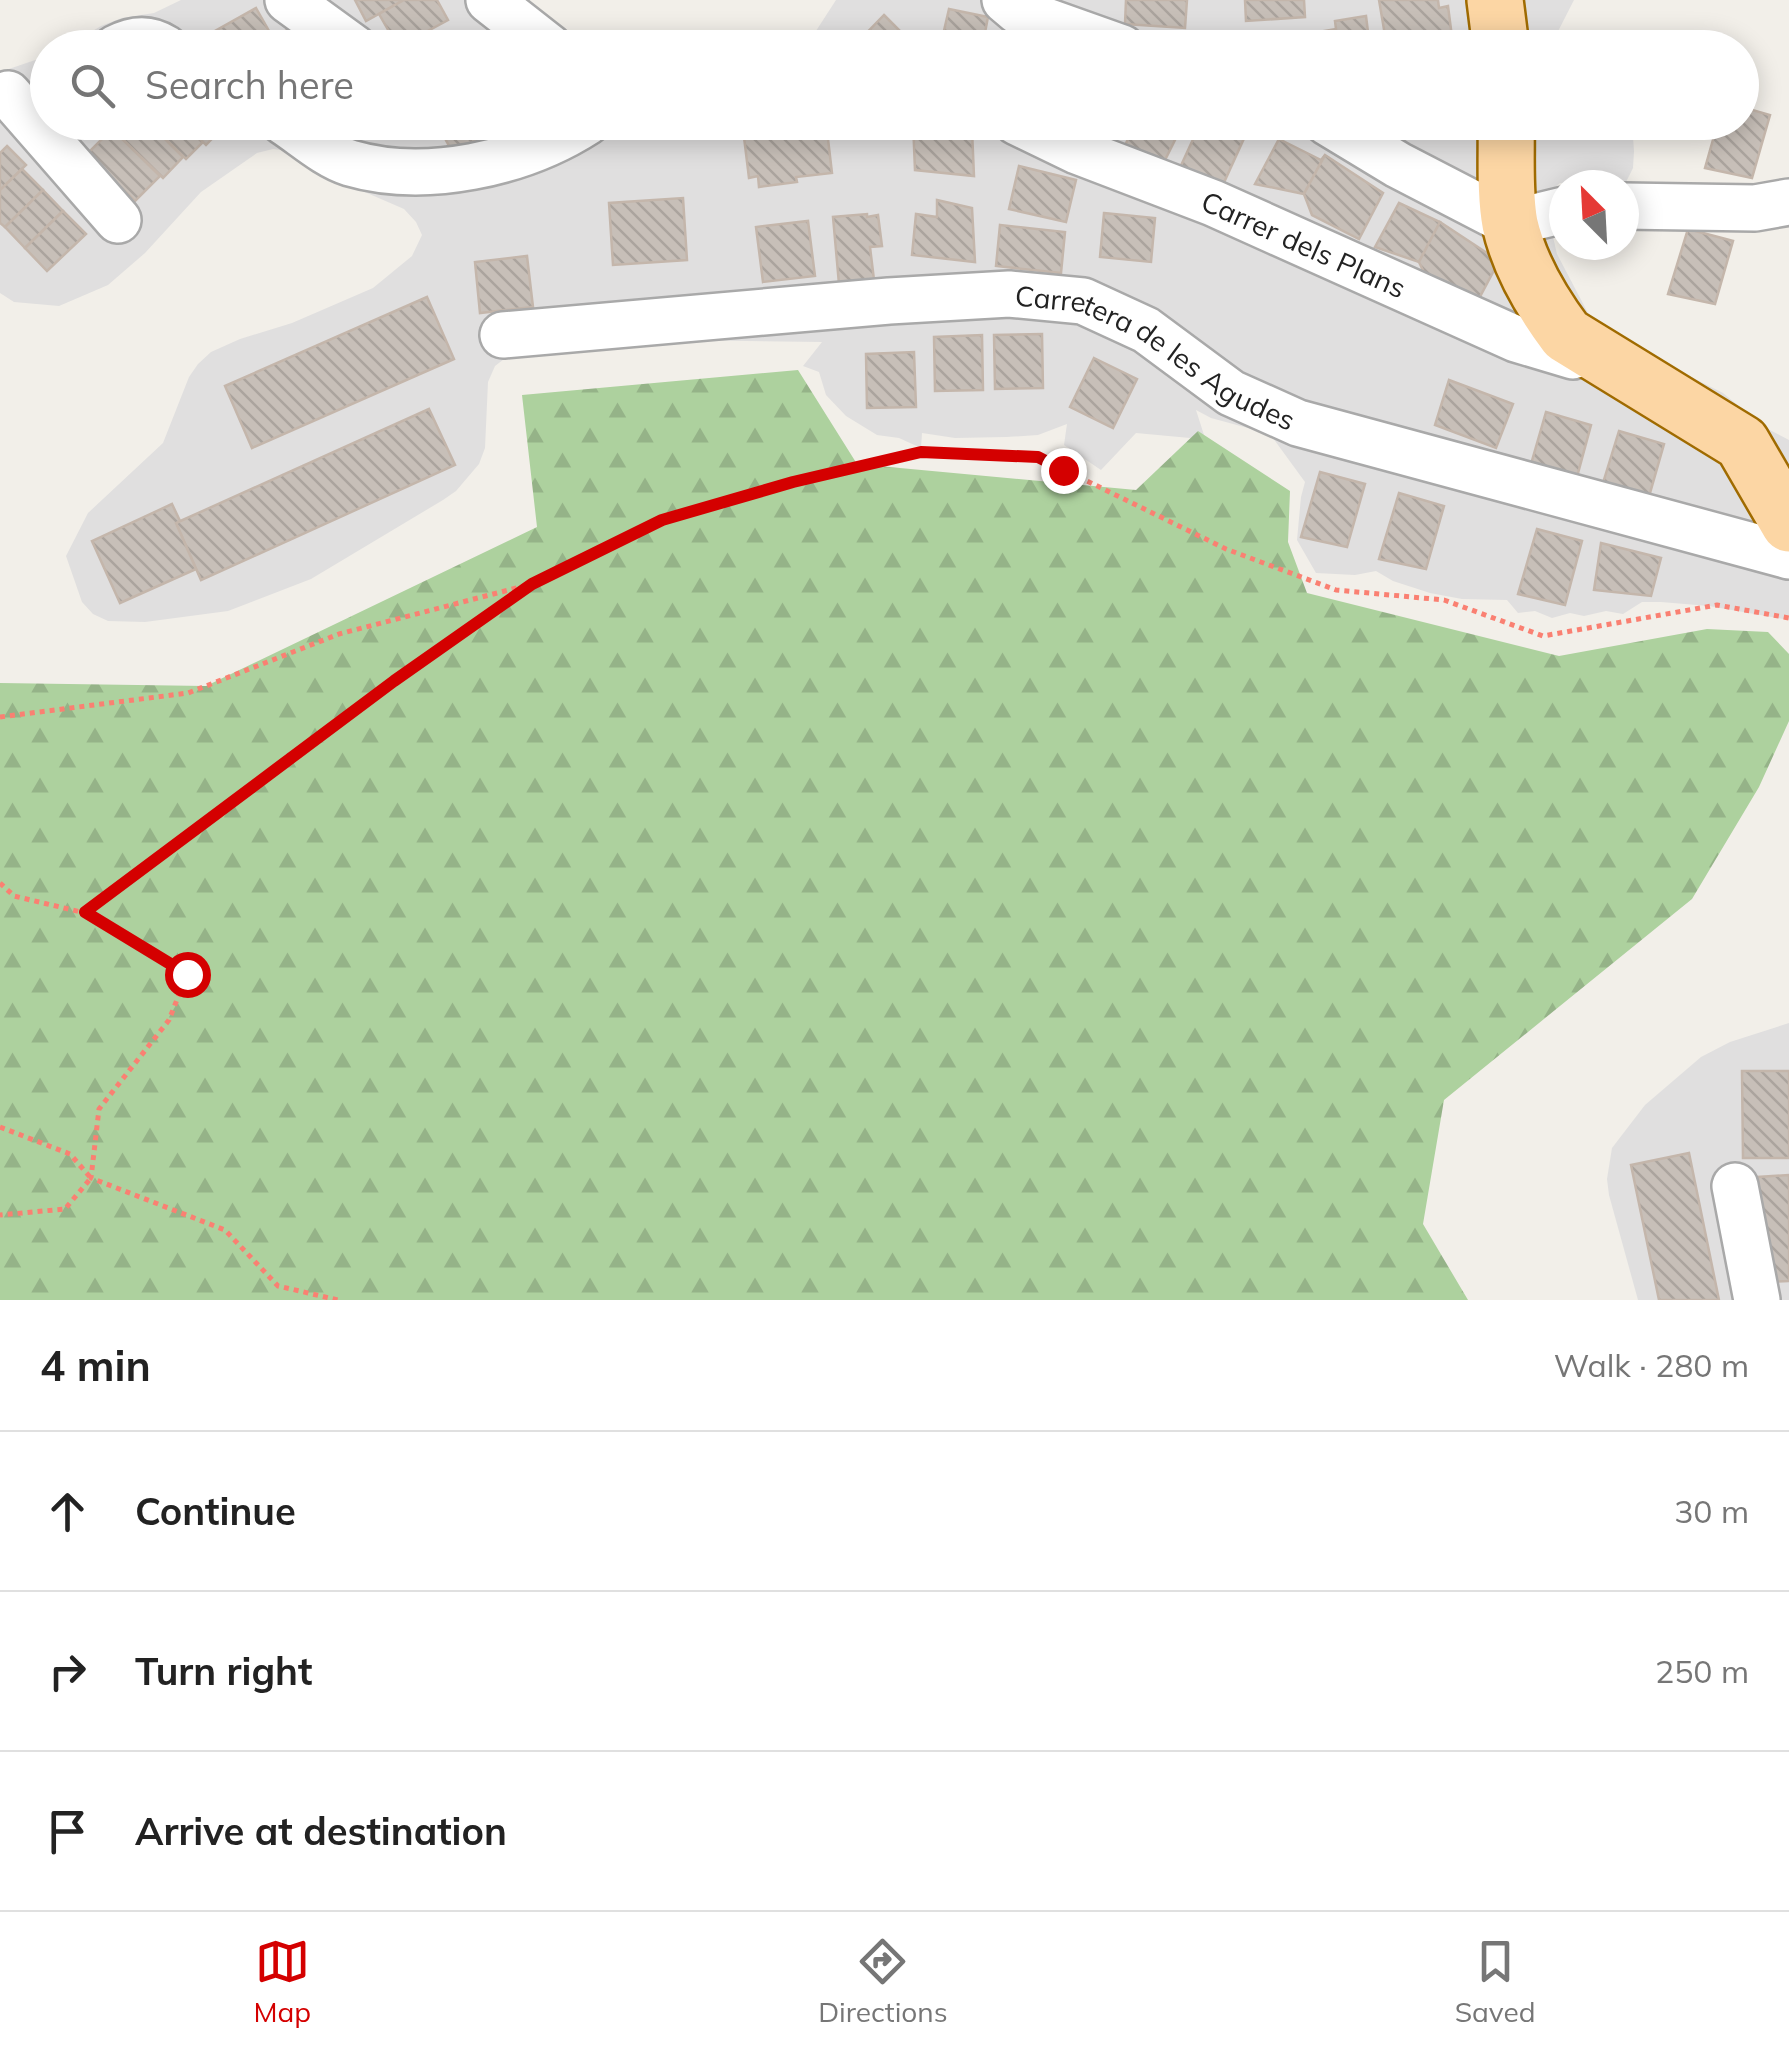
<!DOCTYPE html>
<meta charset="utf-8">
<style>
:root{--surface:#fff;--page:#f2f2f2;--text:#222;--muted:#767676;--line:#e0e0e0;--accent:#d40000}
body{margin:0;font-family:Mulish,sans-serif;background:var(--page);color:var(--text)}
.compass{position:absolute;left:1549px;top:170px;width:90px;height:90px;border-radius:50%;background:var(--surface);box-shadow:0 5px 25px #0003;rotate:336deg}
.stop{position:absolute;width:30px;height:30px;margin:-22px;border:8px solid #d40000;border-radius:50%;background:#fff}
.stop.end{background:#d40000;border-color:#fff;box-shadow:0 2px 10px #0008}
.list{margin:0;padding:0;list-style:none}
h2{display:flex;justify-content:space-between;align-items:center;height:130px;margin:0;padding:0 40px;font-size:42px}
h2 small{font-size:32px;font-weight:400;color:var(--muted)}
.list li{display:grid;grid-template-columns:65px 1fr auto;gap:30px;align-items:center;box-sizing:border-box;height:160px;padding:0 40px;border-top:2px solid var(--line)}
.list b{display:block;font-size:38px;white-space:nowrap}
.list em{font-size:32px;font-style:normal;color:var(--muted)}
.icon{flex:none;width:55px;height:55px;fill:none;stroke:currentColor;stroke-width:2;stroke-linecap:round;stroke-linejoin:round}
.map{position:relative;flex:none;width:1789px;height:1300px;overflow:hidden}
.search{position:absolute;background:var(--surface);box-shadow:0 5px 25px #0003;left:30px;right:30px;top:30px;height:110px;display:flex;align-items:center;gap:25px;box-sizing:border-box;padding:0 35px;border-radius:55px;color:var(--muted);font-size:38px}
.sheet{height:610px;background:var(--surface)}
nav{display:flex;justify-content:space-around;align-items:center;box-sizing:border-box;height:140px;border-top:2px solid var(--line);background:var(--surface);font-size:28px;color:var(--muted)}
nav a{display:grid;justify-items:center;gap:5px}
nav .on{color:var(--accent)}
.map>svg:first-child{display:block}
.residential{fill:#e0dfdf}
.forest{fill:url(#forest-firs)}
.building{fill:url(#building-back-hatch);stroke:#c4b6ab;stroke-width:2.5}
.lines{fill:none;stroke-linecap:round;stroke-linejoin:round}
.minor-casing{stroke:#a9a9a9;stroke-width:50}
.major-casing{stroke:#a06b00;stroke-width:60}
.path{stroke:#fa8072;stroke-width:5;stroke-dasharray:5 5;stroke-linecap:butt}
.minor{stroke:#fff;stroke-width:45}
.major{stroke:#fcd6a4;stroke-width:55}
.route{stroke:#d40000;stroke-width:12}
.labels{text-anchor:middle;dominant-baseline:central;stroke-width:8;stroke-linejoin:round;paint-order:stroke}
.street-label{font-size:28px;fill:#222;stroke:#fff}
</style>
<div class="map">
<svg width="1789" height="1300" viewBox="0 0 1789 1300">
<defs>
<pattern id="forest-firs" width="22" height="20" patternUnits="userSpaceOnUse" patternTransform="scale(2.5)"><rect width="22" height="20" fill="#add19e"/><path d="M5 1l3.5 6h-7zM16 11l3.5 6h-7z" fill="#95b388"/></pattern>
<pattern id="building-back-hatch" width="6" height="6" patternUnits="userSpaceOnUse" patternTransform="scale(2.5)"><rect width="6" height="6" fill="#c7bfb8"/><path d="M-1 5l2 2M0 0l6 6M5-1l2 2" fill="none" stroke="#aba49e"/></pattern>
</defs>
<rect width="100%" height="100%" fill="#f2efe9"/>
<g class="residential">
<polygon points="181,0 502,0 587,47 64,48 101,26 122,18 154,13"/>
<polygon points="836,0 1574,0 1550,47 789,48 814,34"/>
<polygon points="47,56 48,122 1632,123 1634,151 1633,168 1626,182 1617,185 1560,183 1548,193 1550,224 1557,254 1589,315 1657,367 1691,377 1723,393 1764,427 1789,440 1789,620 1709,606 1661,602 1642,602 1623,614 1606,611 1584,616 1570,613 1552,618 1535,611 1518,613 1507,600 1462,599 1430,593 1393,581 1376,571 1355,575 1316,573 1297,540 1301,497 1305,482 1270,434 1211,418 1196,410 1204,435 1190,438 1136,433 1101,470 1064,445 1067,424 1038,435 1006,437 955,438 922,433 921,448 899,438 877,435 846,416 826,395 819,372 803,366 822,342 607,339 508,356 495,366 488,382 485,448 479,464 456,491 443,500 311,579 228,611 145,622 108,621 93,614 82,602 66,556 88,513 163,443 189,377 198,364 211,352 240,339 292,323 373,288 412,256 422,235 416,222 404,209 344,183 289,151 273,149 257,153 201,192 145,253 108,285 59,306 14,302 0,293 0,72"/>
<polygon points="1789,1023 1789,1300 1638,1300 1609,1195 1607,1179 1612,1148 1645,1105 1701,1057 1730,1042"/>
</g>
<polygon class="forest" points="798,370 857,464 1136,490 1198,431 1290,491 1288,542 1307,593 1559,656 1707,629 1768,632 1789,654 1789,721 1759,787 1692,899 1444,1100 1423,1224 1468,1300 0,1300 0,683 206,686 537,527 522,395"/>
<g class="building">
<polygon points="355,0 404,0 366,21"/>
<polygon points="404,0 437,0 448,20 398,47 379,14"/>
<polygon points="1126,0 1187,0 1185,28 1125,24"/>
<polygon points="1245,0 1304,0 1305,17 1246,21"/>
<polygon points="1379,0 1438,0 1439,8 1448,6 1452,37 1387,47"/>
<polygon points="256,8 273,38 255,48 212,48 206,36"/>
<polygon points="949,9 988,17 982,48 940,48"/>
<polygon points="884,15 917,48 855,45"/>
<polygon points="1366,16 1370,48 1309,48 1307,34 1336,29 1335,21"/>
<polygon points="1013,29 1054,48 1004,48"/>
<polygon points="287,30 297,48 255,48 273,38"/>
<polygon points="1742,107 1770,115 1752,178 1705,168 1718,122 1742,122"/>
<polygon points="126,122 148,122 183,157 163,178 116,133"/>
<polygon points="148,122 183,122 203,142 186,159"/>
<polygon points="183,122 223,122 225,125 206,145"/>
<polygon points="436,122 494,122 497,128 453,153"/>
<polygon points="494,122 532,122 503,139"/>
<polygon points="787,122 826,122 832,173 796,177 797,182 759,187 758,176 749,178 744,137 765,135 765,129 788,127"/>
<polygon points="913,122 936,122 972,130 974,176 915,170"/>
<polygon points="1137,122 1184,122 1161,168 1123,149"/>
<polygon points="1201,122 1221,122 1246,134 1221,189 1179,170"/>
<polygon points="1403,122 1470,122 1471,129 1405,139"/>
<polygon points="112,129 160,176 135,201 87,154"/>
<polygon points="1279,139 1321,160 1325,155 1304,194 1255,184"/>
<polygon points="7,146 26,165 0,190 0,153"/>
<polygon points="1325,155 1383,193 1359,239 1312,215 1304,194"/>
<polygon points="1019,166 1076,180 1066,222 1009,209"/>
<polygon points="22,169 43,190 5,227 0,223 0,190"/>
<polygon points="43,190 63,211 25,248 5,227"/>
<polygon points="683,198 687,260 613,265 609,203"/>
<polygon points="937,200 972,208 975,262 912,255 916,214 937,217"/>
<polygon points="1399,203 1440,222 1419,262 1375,247"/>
<polygon points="63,211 86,234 47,271 25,248"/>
<polygon points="1104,213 1155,218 1151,262 1100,257"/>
<polygon points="867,214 867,217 878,215 882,246 870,247 874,280 839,284 833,217"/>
<polygon points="808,221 815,276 763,282 756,227"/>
<polygon points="1440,222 1499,261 1475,306 1429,283 1419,262"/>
<polygon points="1000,225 1065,232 1061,273 996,266"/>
<polygon points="1688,229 1733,241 1715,304 1668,294"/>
<polygon points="527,256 533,307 480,313 475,262"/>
<polygon points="427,297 454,359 252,448 225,386"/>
<polygon points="1042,334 1043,388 995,389 994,335"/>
<polygon points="982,335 983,390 935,391 934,337"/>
<polygon points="914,352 916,407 867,408 866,354"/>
<polygon points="1094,358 1137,379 1113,428 1070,407"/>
<polygon points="1449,380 1513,404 1496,448 1435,425"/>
<polygon points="429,409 455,465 201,580 176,523"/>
<polygon points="1546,412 1591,425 1574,488 1527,478"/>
<polygon points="1619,431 1664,444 1646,507 1599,496"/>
<polygon points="1320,472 1365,484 1347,547 1301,537"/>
<polygon points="1399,493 1444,506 1426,569 1379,559"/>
<polygon points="172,504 180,521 176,523 196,569 120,603 92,541"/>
<polygon points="1537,529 1582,541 1565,605 1518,594"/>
<polygon points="1601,543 1661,558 1651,596 1594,590"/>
<polygon points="1742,1071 1789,1071 1789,1158 1743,1158"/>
<polygon points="1689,1153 1719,1300 1659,1300 1631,1165"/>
<polygon points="1789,1175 1789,1281 1764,1282 1758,1177"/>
</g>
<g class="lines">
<defs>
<g id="minor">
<polyline points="288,0 354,48"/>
<polyline points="489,0 550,48"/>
<polyline points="1005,0 1018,11 1122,48"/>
<path d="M 116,48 C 133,39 148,37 165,48"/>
<polyline points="8,94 118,220"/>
<path d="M 284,122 C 304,135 327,156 350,163 C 425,185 522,164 587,122"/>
<path id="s1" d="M 1017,122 L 1077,151 L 1213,203 L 1516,339 L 1573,356 L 1592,349"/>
<polyline points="1327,122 1398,165 1510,223 1564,210"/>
<polyline points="1624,206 1755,208 1789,202"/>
<path id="s2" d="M 503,335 L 889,301 L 1009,294 L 1083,301 L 1146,330 L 1231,393 L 1298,423 L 1789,556"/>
<polyline points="1735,1186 1757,1300"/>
</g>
<g id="major">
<polyline points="1495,0 1501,48"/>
<path d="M 1506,122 C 1507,155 1504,192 1510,224 C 1519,264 1542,303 1566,335 L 1742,443 L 1789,524"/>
</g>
</defs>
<use href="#minor" class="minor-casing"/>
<use href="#major" class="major-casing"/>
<g class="path">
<polyline points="0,717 188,693 339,634 528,585"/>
<polyline points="0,883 14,896 85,913 187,974 169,1020 99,1109 91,1178 225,1230 278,1286 338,1300"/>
<polyline points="85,913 394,681 532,584 662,520 793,482 921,452 1038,457 1226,549 1336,590 1444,600 1543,636 1717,605 1789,618"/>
<polyline points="0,1127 70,1154 91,1178 65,1209 0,1215"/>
</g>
<use href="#minor" class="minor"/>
<use href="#major" class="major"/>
</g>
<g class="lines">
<polyline class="route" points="187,974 85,912 394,681 532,584 662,520 793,482 921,452 1038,457 1063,470"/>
</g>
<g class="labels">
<g class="street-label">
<text stroke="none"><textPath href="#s1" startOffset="312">Carrer dels Plans</textPath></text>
<text stroke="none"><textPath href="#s2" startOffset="670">Carretera de les Agudes</textPath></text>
</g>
</g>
</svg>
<svg class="compass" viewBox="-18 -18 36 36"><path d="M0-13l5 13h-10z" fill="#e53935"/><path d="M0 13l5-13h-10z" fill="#767676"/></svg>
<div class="stop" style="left:187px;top:974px"></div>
<div class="stop end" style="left:1063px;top:470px"></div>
<div class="search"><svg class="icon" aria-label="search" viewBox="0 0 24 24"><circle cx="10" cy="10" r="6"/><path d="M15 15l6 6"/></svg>Search here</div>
</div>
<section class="sheet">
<h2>4 min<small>Walk · 280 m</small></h2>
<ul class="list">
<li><svg class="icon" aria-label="ahead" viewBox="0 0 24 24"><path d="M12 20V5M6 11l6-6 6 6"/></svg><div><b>Continue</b></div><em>30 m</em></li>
<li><svg class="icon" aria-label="right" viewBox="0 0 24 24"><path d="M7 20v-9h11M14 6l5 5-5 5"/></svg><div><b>Turn right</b></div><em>250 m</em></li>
<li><svg class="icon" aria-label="arrive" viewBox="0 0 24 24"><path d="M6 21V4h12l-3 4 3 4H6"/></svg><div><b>Arrive at destination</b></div></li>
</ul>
</section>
<nav>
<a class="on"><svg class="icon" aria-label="map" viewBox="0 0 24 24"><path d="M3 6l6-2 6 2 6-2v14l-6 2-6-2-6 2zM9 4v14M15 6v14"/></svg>Map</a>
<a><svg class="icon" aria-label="directions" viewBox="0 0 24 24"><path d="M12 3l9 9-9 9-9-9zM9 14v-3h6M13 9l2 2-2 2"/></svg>Directions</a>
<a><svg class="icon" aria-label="saved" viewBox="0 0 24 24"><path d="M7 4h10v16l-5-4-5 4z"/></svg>Saved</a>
</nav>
